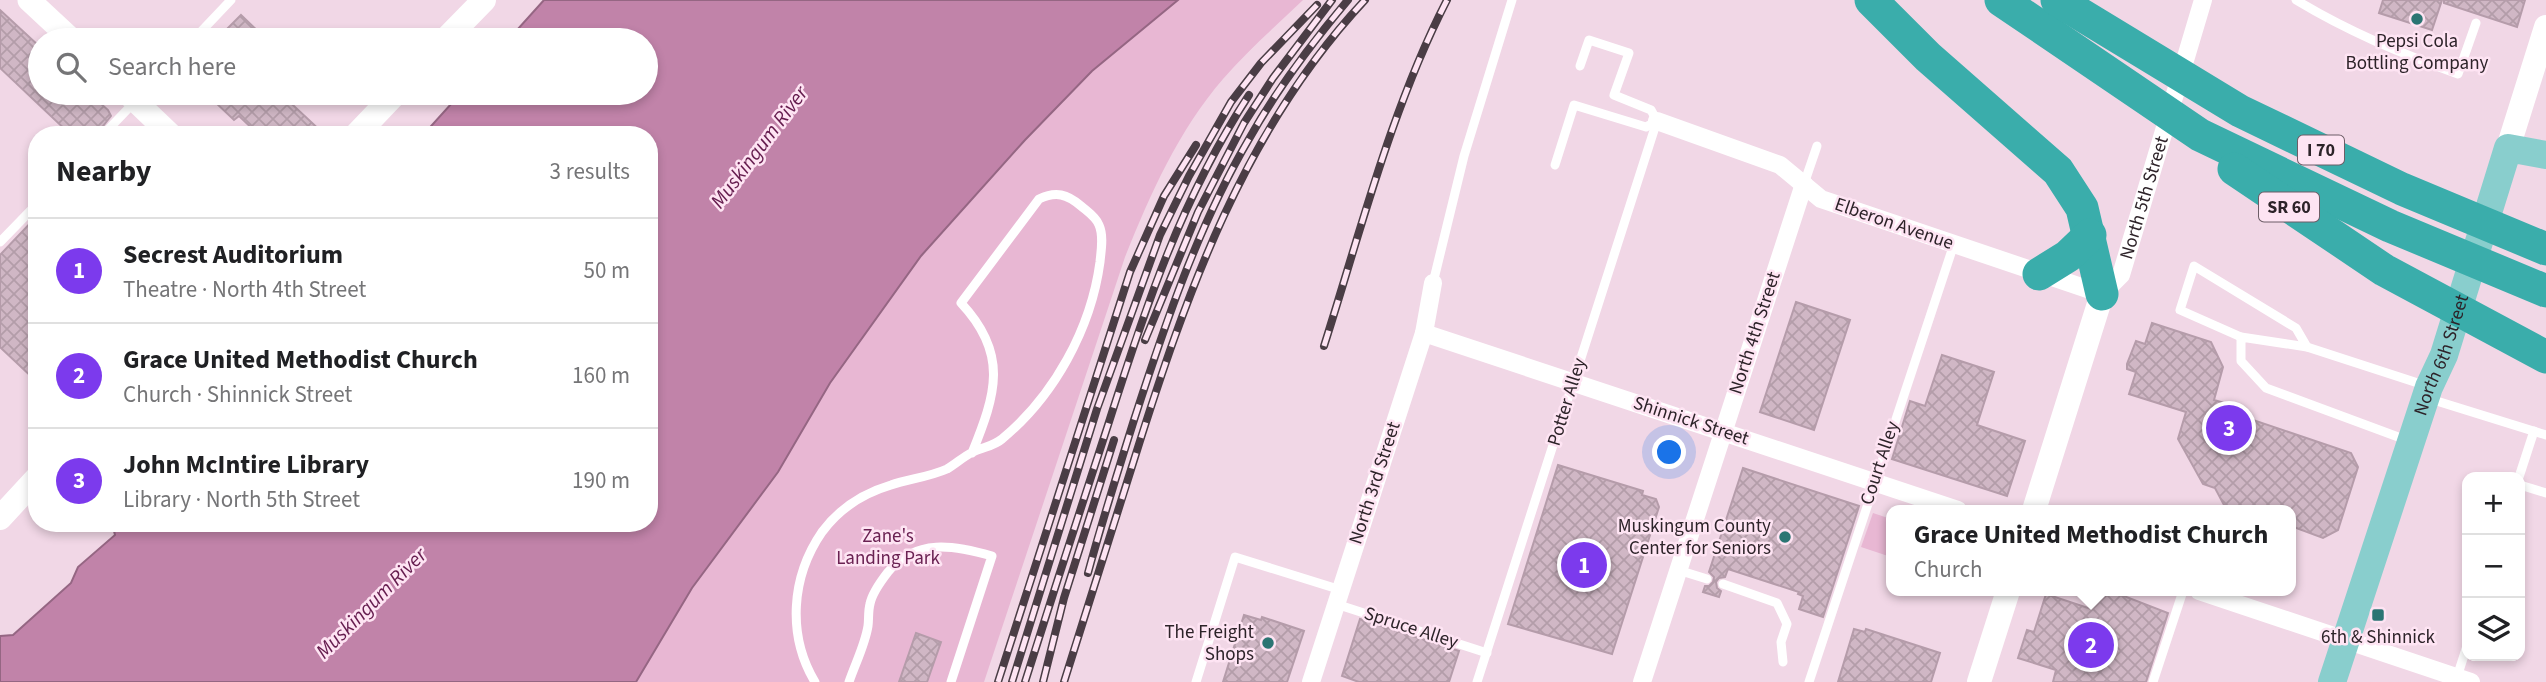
<!DOCTYPE html>
<meta charset="utf-8">
<style>
:root{--surface:#fff;--page:#f2f2f2;--text:#202124;--muted:#757577;--line:#e0e0e0;--accent:#7c3aed}
body{margin:0;font-family:"Source Sans 3",sans-serif;background:var(--page);color:var(--text)}
.controls{position:absolute;right:21px;bottom:21px;display:grid;overflow:hidden;border-radius:14px;box-shadow:0 4px 10px #0003}
.controls button{width:63px;height:63px;display:grid;place-items:center;padding:0;border:0;border-bottom:2px solid var(--line);background:var(--surface);color:var(--text);font:35px sans-serif}
.you{position:absolute;left:1670px;top:453px;width:24px;height:24px;margin:-18px;border:5px solid #fff;border-radius:50%;background:#1a73e8;box-shadow:0 0 0 10px #1a73e833}
.badge{display:grid;place-items:center;width:46px;height:46px;border-radius:50%;background:var(--accent);color:#fff;font-size:23px;font-weight:700}
.pin{position:absolute;translate:-50% -50%;border:4px solid #fff;box-shadow:0 2px 7px #0006}
.popup{position:absolute;left:1886px;top:505px;width:410px;height:91px;box-sizing:border-box;display:grid;place-content:center;border-radius:14px;background:var(--surface);filter:drop-shadow(0 2px 5px #0005);font-size:23px;white-space:nowrap;color:var(--muted)}
.popup b{font-size:26px;color:var(--text)}
.popup::after{content:'';position:absolute;left:50%;top:100%;margin-left:-14px;border:14px solid transparent;border-top-color:var(--surface)}
.list{margin:0;padding:0;list-style:none}
h2{display:flex;justify-content:space-between;align-items:center;height:91px;margin:0;padding:0 28px;font-size:30px}
h2 small{font-size:23px;font-weight:400;color:var(--muted)}
.list li{display:grid;grid-template-columns:46px 1fr auto;gap:21px;align-items:center;box-sizing:border-box;height:105px;padding:0 28px;border-top:2px solid var(--line)}
.list b{display:block;font-size:26px;white-space:nowrap}
.list p{margin:0;font-size:23px;white-space:nowrap;color:var(--muted)}
.list em{font-size:23px;font-style:normal;color:var(--muted)}
.icon{flex:none;width:38px;height:38px;fill:none;stroke:currentColor;stroke-width:2;stroke-linecap:round;stroke-linejoin:round}
.map{position:relative;flex:none;width:2546px;height:682px;overflow:hidden}
.search{position:absolute;background:var(--surface);box-shadow:0 4px 10px #0003;left:28px;top:28px;width:630px;height:77px;display:flex;align-items:center;gap:18px;box-sizing:border-box;padding:0 24px;border-radius:38px;color:var(--muted);font-size:26px}
.panel{position:absolute;background:var(--surface);box-shadow:0 4px 10px #0003;left:28px;top:126px;width:630px;height:406px;border-radius:28px}
.map>svg:first-child{display:block}
.green{fill:#e8b7d3}
.water{fill:#c183a9;stroke:#956683;stroke-width:2}
.building{fill:url(#building-cross-hatch);stroke:#b59caa;stroke-width:2}
.lines{fill:none;stroke-linecap:round;stroke-linejoin:round}
.service{stroke:#fff;stroke-width:9}
.minor{stroke:#fff;stroke-width:18}
.tertiary{stroke:#fff;stroke-width:23}
.secondary{stroke:#fff;stroke-width:24}
.primary{stroke:#89cecd;stroke-width:28}
.motorway{stroke:#3aadab;stroke-width:33}
.rail-casing{stroke:#4a3d45;stroke-width:8}
.rail{stroke:#fee4f3;stroke-width:5;stroke-dasharray:16;stroke-linecap:butt}
.poi-dot{fill:#2b7573;stroke:#fee4f3;stroke-width:2.5}
.labels{text-anchor:middle;dominant-baseline:central;stroke-width:5;stroke-linejoin:round;paint-order:stroke}
.shield{fill:#fee4f3;stroke:#6c5d66;stroke-width:2}
.shield-label{font-size:18px;font-weight:bold;fill:#2d2329}
.poi-label{font-size:19px;fill:#2d2329;stroke:#fee4f3}
.street-label{font-size:19px;fill:#2d2329;stroke:#fee4f3}
.park-label{font-size:19px;fill:#6a2152;stroke:#fee4f3}
.water-label{font-size:21px;font-style:italic;fill:#651c4e;stroke:#fee4f3}
</style>
<div class="map">
<svg width="2546" height="682" viewBox="0 0 2546 682">
<defs>
<pattern id="building-cross-hatch" width="8" height="8" patternUnits="userSpaceOnUse" patternTransform="scale(1.75)"><rect width="8" height="8" fill="#d0b7c5"/><path d="M0 0l8 8M0 8l8-8" fill="none" stroke="#b39da9"/></pattern>
</defs>
<rect width="100%" height="100%" fill="#f1d7e6"/>
<g class="green">
<path d="M 1178,0 L 1303,0 C 1276,26 1247,51 1223,79 C 1178,131 1150,195 1125,257 L 984,682 L 636,682 L 692,588 L 778,472 L 829,383 L 921,256 L 1025,140 L 1092,71 Z"/>
<polygon points="1873,513 1891,519 1891,557 1861,547"/>
</g>
<polygon class="water" points="544,0 1178,0 1092,71 1025,140 921,256 830,383 778,472 692,588 636,682 0,682 0,636 13,635 71,583 78,567 115,535 112,523 649,523 649,135 423,135 461,93 646,93 646,40 508,40"/>
<g class="building">
<polygon points="2383,0 2442,0 2432,30 2379,13"/>
<polygon points="2444,0 2525,0 2517,27 2444,3"/>
<polygon points="0,10 40,47 40,93 89,93 108,110 111,116 96,135 71,135 0,68"/>
<polygon points="241,15 267,40 216,40"/>
<polygon points="222,93 280,93 325,135 259,135 239,116 234,120 214,101"/>
<polygon points="37,216 37,382 0,347 0,255"/>
<polygon points="1796,302 1850,320 1814,430 1760,412"/>
<polygon points="2152,323 2211,342 2223,367 2214,400 2239,407 2244,417 2351,453 2358,467 2338,530 2323,538 2291,526 2291,510 2238,510 2224,505 2215,488 2203,484 2178,439 2186,412 2129,394 2136,372 2127,369 2127,364 2136,341 2145,344"/>
<polygon points="1942,355 1994,372 1977,425 2025,441 2007,496 1892,459 1910,401 1925,406"/>
<polygon points="1558,465 1643,491 1642,495 1656,499 1659,507 1612,654 1508,624"/>
<polygon points="1743,468 1859,506 1823,617 1799,609 1803,596 1798,594 1799,592 1728,569 1725,577 1719,578 1716,582 1717,588 1721,591 1719,597 1703,592 1705,586 1709,586 1713,582 1714,577 1709,572"/>
<polygon points="2099,591 2111,591 2168,613 2146,682 2053,682 2056,670 2018,658 2027,630 2034,632 2046,594 2091,609"/>
<polygon points="1244,615 1261,620 1262,617 1304,631 1287,682 1223,682"/>
<polygon points="1360,619 1459,651 1449,682 1359,682 1342,676"/>
<polygon points="1854,629 1865,632 1866,629 1940,653 1931,682 1838,682"/>
<polygon points="916,633 941,642 927,682 899,682"/>
</g>
<g class="lines">
<g class="service">
<path d="M 2296,0 C 2349,32 2400,53 2458,74 L 2476,23"/>
<polyline points="193,40 231,0"/>
<polyline points="1580,66 1589,40 1629,53 1614,95 1651,110 1657,121"/>
<polyline points="103,135 143,93"/>
<polyline points="1555,165 1574,105 1646,127 1657,121"/>
<polyline points="1804,184 1817,146"/>
<polyline points="0,242 37,204"/>
<polyline points="1433,283 1464,156 1512,0"/>
<polyline points="2241,337 2180,310 2194,266 2296,328 2307,347"/>
<polyline points="2427,398 2546,435"/>
<polyline points="2409,441 2266,388 2241,361 2241,337 2307,347 2427,386"/>
<polyline points="2519,477 2534,431"/>
<polyline points="2520,485 2546,493"/>
<polyline points="1678,570 1707,579"/>
<polyline points="1723,584 1777,603 1787,624 1781,642 1783,662"/>
<polyline points="1336,604 1487,653"/>
<polyline points="2457,677 2467,646"/>
<path d="M 815,682 C 787,635 791,577 822,532 C 839,509 864,493 891,485 C 909,479 929,477 947,469 C 956,464 964,456 973,452 C 983,447 994,446 1002,439 C 1054,396 1091,329 1100,262 C 1101,251 1104,236 1099,225 C 1096,217 1088,212 1081,206 C 1067,194 1056,191 1039,199 L 961,303 C 1009,354 996,394 972,453"/>
<path d="M 849,682 C 855,664 865,645 868,626 C 869,619 868,611 870,604 C 872,593 881,581 888,572 C 916,538 954,545 992,556 L 951,682"/>
<polyline points="1196,682 1235,557 1341,590"/>
<polyline points="1477,682 1657,121"/>
<polyline points="1809,682 1954,244"/>
<polyline points="2153,682 2183,591"/>
</g>
<g class="minor">
<path id="s1" d="M 1657,121 L 1780,165 L 1821,199 L 2102,294 L 2121,275 L 2203,0"/>
<polyline points="1424,333 1958,510"/>
<polyline points="2199,591 2471,682"/>
<polyline points="1311,682 1424,333 1433,283"/>
<polyline points="1642,682 1804,184"/>
</g>
<g class="tertiary">
<polyline points="29,0 72,40"/>
<polyline points="127,93 171,135"/>
</g>
<g class="secondary">
<polyline points="445,40 484,0"/>
<polyline points="356,135 396,93"/>
<polyline points="2508,148 2546,27"/>
<polyline points="2034,510 2102,294"/>
<polyline points="0,518 37,478"/>
<polyline points="1979,682 2008,591"/>
</g>
<path class="primary" id="s2" d="M 2332,682 L 2429,387 L 2444,355 L 2508,148 L 2546,155"/>
<g class="motorway">
<polyline points="1871,0 1928,57 2058,171 2082,208 2102,294"/>
<polyline points="2001,0 2200,135 2390,226 2546,291"/>
<polyline points="2057,0 2240,111 2402,189 2546,249"/>
<polyline points="2234,169 2384,270 2546,357"/>
<polyline points="2039,274 2068,256 2090,235"/>
</g>
<defs>
<g id="rail">
<polyline points="1145,340 1198,212 1244,123 1273,78 1332,0"/>
<path d="M 1324,346 C 1361,230 1391,109 1447,0"/>
<path d="M 1088,573 C 1102,521 1118,471 1134,420 C 1165,324 1198,226 1249,139 C 1277,89 1311,44 1348,0"/>
<polyline points="998,682 1130,272 1164,196 1196,145"/>
<polyline points="1012,682 1097,409 1160,235 1189,176 1231,102 1261,63 1317,5"/>
<path d="M 1025,682 C 1052,596 1080,511 1108,425 C 1145,308 1181,199 1249,95"/>
<polyline points="1043,682 1064,598 1114,440"/>
<path d="M 1064,682 C 1087,608 1111,534 1134,460 C 1186,294 1244,129 1365,0"/>
</g>
</defs>
<use href="#rail" class="rail-casing"/>
<use href="#rail" class="rail"/>
</g>
<g class="poi-dot">
<circle cx="2417" cy="19" r="7"/>
<circle cx="1785" cy="537" r="7"/>
<rect x="2371" y="608" width="14" height="14" rx="3.5"/>
<circle cx="1268" cy="643" r="7"/>
</g>
<g class="labels">
<g class="shield">
<rect x="2298" y="135.5" width="46" height="29" rx="5"/>
<rect x="2259" y="192.5" width="60" height="29" rx="5"/>
</g>
<g class="shield-label">
<text x="2321" y="150">I 70</text>
<text x="2289" y="207">SR 60</text>
</g>
<g class="poi-label">
<text x="2417" y="41">Pepsi Cola<tspan x="2417" dy="22">Bottling Company</tspan></text>
<text x="1771" y="526" text-anchor="end">Muskingum County<tspan x="1771" dy="22">Center for Seniors</tspan></text>
<text x="1254" y="632" text-anchor="end">The Freight<tspan x="1254" dy="22">Shops</tspan></text>
<text x="2378" y="637">6th &amp; Shinnick</text>
</g>
<g class="street-label">
<text stroke="none"><textPath href="#s1" startOffset="588">North 5th Street</textPath></text>
<text transform="translate(1894 224) rotate(19)">Elberon Avenue</text>
<text transform="translate(1755 333) rotate(-72)">North 4th Street</text>
<text stroke="none"><textPath href="#s2" startOffset="345">North 6th Street</textPath></text>
<text transform="translate(1567 402) rotate(-73)">Potter Alley</text>
<text transform="translate(1691 421) rotate(18)">Shinnick Street</text>
<text transform="translate(1880 463) rotate(-72)">Court Alley</text>
<text transform="translate(1375 483) rotate(-72)">North 3rd Street</text>
<text transform="translate(1411 628) rotate(18)">Spruce Alley</text>
</g>
<g class="park-label">
<text x="888" y="536">Zane's<tspan x="888" dy="22">Landing Park</tspan></text>
</g>
<g class="water-label">
<text transform="translate(759 147) rotate(-53)">Muskingum River</text>
<text transform="translate(371 603) rotate(-45)">Muskingum River</text>
</g>
</g>
</svg>
<div class="controls">
<button>+</button>
<button>−</button>
<button><svg class="icon" aria-label="layers" viewBox="0 0 24 24"><path d="M12 4l9 5-9 5-9-5zM3 14l9 5 9-5"/></svg></button>
</div>
<div class="you"></div>
<div class="pin badge" style="left:1584px;top:565px">1</div>
<div class="pin badge" style="left:2091px;top:645px">2</div>
<div class="popup"><b>Grace United Methodist Church</b>Church</div>
<div class="pin badge" style="left:2229px;top:428px">3</div>
<div class="search"><svg class="icon" aria-label="search" viewBox="0 0 24 24"><circle cx="10" cy="10" r="6"/><path d="M15 15l6 6"/></svg>Search here</div>
<section class="panel">
<h2>Nearby<small>3 results</small></h2>
<ul class="list">
<li><span class="badge">1</span><div><b>Secrest Auditorium</b><p>Theatre · North 4th Street</p></div><em>50 m</em></li>
<li><span class="badge">2</span><div><b>Grace United Methodist Church</b><p>Church · Shinnick Street</p></div><em>160 m</em></li>
<li><span class="badge">3</span><div><b>John McIntire Library</b><p>Library · North 5th Street</p></div><em>190 m</em></li>
</ul>
</section>
</div>
